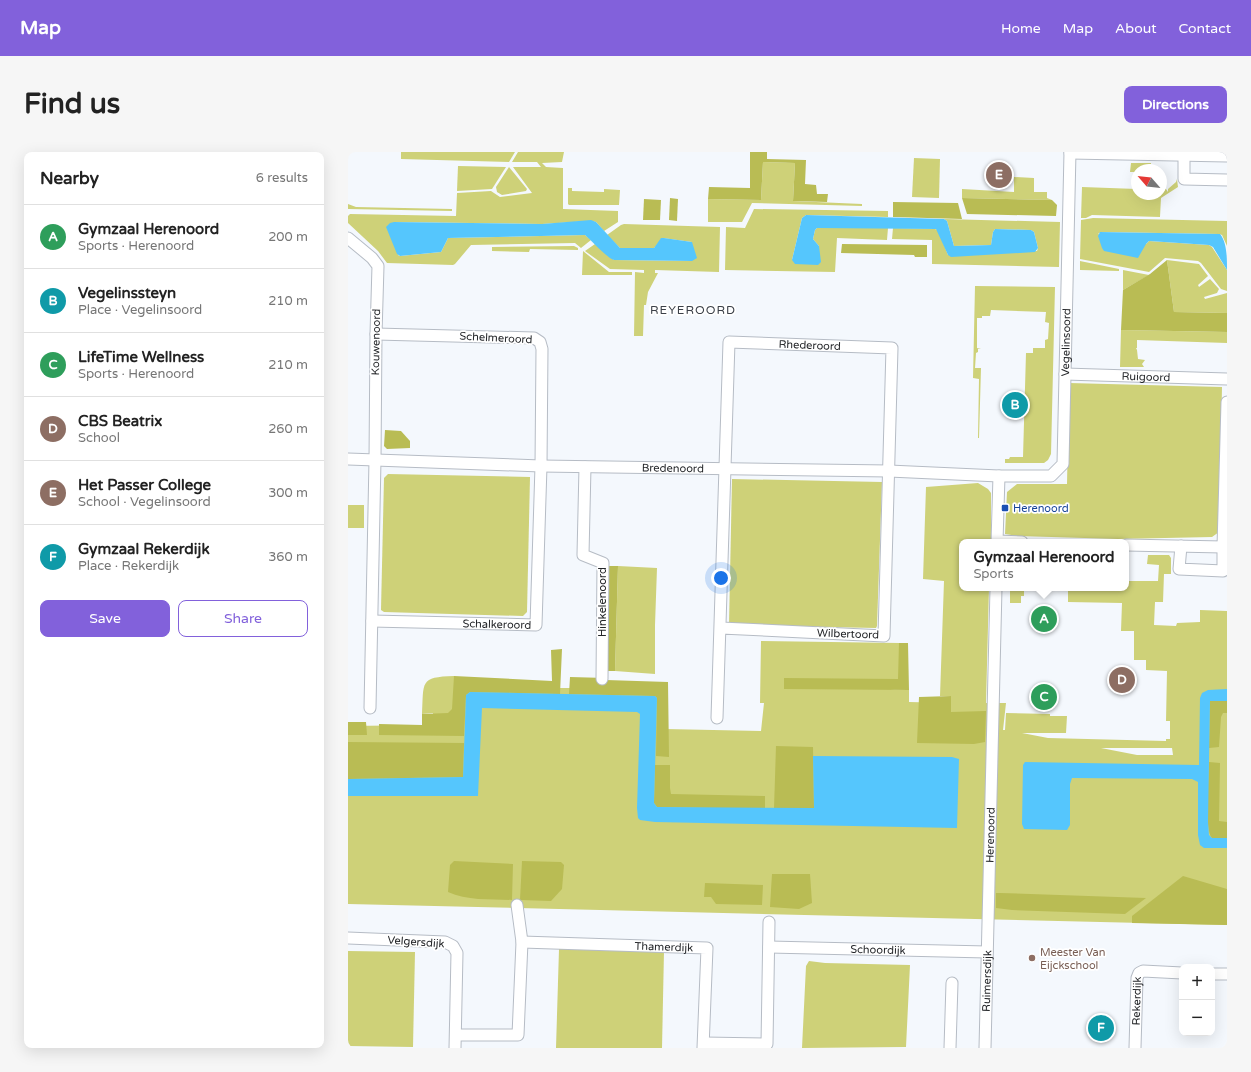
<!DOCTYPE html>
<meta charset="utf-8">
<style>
:root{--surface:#fff;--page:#f6f6f6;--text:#222;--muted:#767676;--line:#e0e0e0;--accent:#8261db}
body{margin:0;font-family:"Varela Round",sans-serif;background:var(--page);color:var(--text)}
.controls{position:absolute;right:12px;bottom:12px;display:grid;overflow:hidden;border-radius:8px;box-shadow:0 4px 16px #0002}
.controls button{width:36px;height:36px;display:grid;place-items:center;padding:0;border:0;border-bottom:1px solid var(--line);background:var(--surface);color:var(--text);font:20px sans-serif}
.compass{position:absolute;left:783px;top:12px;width:36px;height:36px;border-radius:50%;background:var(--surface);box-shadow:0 4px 16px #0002;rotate:298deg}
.you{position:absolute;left:373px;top:426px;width:14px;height:14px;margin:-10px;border:3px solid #fff;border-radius:50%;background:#1a73e8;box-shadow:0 0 0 6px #1a73e833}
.badge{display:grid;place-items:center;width:26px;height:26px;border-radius:50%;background:var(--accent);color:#fff;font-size:13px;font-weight:700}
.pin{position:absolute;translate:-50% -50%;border:2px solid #fff;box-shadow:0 1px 4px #0006}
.popup{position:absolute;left:611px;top:387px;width:170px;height:52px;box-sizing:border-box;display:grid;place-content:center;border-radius:8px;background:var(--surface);filter:drop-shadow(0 1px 3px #0005);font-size:13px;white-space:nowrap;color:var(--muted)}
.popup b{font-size:15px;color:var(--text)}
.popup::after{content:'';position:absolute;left:50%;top:100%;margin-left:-8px;border:8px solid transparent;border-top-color:var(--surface)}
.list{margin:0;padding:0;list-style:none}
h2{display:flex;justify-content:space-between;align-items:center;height:52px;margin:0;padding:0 16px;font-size:17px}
h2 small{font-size:13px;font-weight:400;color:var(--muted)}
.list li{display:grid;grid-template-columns:26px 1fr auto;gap:12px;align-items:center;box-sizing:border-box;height:64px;padding:0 16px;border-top:1px solid var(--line)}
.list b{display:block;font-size:15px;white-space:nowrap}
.list p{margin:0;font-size:13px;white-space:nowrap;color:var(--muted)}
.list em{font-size:13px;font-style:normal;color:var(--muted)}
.actions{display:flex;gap:8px;padding:12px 16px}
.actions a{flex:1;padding:9px 0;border:1px solid var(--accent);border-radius:8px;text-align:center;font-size:14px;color:var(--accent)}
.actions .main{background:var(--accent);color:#fff}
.map{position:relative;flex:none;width:879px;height:896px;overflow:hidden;border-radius:8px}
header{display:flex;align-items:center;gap:24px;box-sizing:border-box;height:56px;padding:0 20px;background:var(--accent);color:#fff}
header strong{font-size:19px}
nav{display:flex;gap:22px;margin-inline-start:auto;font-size:14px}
.intro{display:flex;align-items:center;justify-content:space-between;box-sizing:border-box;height:96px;padding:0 24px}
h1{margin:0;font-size:28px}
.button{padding:10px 18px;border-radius:8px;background:var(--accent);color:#fff;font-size:14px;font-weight:700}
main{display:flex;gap:24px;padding:0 24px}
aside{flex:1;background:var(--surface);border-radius:8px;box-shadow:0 4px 16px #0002}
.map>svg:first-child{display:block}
.green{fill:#ced178;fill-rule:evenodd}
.forest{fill:#b9bc54}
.water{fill:#55c6fd}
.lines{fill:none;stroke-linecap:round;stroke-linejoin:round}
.minor-casing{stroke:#b6bcc5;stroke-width:13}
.minor{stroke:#fff;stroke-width:11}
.transit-dot{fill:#1a4fb4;stroke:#fff;stroke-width:1.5}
.education-dot{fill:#8d6e63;stroke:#fff;stroke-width:1.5}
.labels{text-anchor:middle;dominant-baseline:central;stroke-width:3.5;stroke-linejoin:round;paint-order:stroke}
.street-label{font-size:11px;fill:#232528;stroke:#fff}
.transit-label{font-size:11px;fill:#164399;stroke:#fff;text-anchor:start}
.education-label{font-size:11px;fill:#785e54;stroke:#fff;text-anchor:start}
.neighbourhood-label{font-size:12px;letter-spacing:1px;fill:#3b4048;stroke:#fff}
</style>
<header>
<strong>Map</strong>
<nav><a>Home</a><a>Map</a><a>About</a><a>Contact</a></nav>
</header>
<div class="intro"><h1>Find us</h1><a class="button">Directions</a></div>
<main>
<aside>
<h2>Nearby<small>6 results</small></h2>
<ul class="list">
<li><span class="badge" style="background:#2e9e5b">A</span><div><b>Gymzaal Herenoord</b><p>Sports · Herenoord</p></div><em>200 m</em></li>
<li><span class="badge" style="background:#0f9aa8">B</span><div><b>Vegelinssteyn</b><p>Place · Vegelinsoord</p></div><em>210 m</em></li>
<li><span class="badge" style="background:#2e9e5b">C</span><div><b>LifeTime Wellness</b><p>Sports · Herenoord</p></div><em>210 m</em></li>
<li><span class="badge" style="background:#8d6e63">D</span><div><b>CBS Beatrix</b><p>School</p></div><em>260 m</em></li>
<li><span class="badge" style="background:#8d6e63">E</span><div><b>Het Passer College</b><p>School · Vegelinsoord</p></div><em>300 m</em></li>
<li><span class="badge" style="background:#0f9aa8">F</span><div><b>Gymzaal Rekerdijk</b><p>Place · Rekerdijk</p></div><em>360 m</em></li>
</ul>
<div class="actions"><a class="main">Save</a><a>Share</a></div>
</aside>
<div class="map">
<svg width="879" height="896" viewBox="0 0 879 896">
<rect width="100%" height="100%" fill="#f4f8fd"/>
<g class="green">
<polygon points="53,0 167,0 161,10 53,7"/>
<polygon points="170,0 216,0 214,10 194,11 198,15 215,16 215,57 270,59 270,70 256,79 248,70 243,69 194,72 46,70 50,103 52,104 93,100 100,86 237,83 243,88 233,96 227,91 123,93 107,112 105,113 39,111 30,99 0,71 0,64 2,62 108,64 109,41 143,39 152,45 184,41 165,15 193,15 189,10 164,10"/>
<polygon points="566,6 592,7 591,46 564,45"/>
<polygon points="415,10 447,11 445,49 514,52 514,54 404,51 394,70 360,70 360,47 413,48"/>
<polygon points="783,11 803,11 803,18 789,18 789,20 782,20"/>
<polygon points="110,14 158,15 144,37 109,39"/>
<polygon points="161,15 179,37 178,39 154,43 149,40 148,35"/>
<polygon points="666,25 686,26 686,40 699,40 699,46 704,48 614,46 614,37 666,40"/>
<polygon points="829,27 830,35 813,46 812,65 744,63 738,66 733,66 734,35 789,37 789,42 813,42 813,37 818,37 820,40 820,37 828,30"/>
<polygon points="220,36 224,36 224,39 256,40 256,37 272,38 271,53 221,53 220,52"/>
<polygon points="0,52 8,55 104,57 104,59 0,57"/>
<polygon points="406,57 540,59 540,65 458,63 454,66 444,108 471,94 465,87 467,78 469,76 540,76 539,88 489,86 487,120 377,118 378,75 397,76"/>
<polygon points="745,66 879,69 879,94 874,83 871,82 753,80 750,82 798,92 801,89 861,93 864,95 879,118 879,139 873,137 853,111 850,109 817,106 801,120 732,107 733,68"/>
<polygon points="596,67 712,70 711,115 584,112 584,88 544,87 545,76 587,77 590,78 600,103 689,99 690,96 686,80 683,78 647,77 645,80 643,93 606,94 599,69"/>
<polygon points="276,72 372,75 371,120 307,118 307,121 310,121 300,140 298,153 296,153 295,184 286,184 287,120 296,121 296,118 262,117 237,99 247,92 266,108 344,109 344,90 315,86 306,96 272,96 259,83 273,73"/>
<polygon points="226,94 230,96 230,98 182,97 181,100 144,99 144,95"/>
<polygon points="235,99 261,120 284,120 284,123 234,123"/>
<polygon points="819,108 851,112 860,124 850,133 851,135 862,127 871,137 869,141 856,145 857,147 879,141 879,161 826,160"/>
<polygon points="732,109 771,117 771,119 732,118"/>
<polygon points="775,118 801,123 775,138"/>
<polygon points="627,134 707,135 703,302 700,308 696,311 657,311 657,307 661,307 662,305 675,305 678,201 685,201 685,196 697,196 697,188 700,187 701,171 697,170 698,160 643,158 642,164 634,164 634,166 629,166 629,196 633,197 630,197 630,200 628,201 627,216 633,216 631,286 630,286 631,227 625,226"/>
<polygon points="773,178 879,180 879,191 789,188 789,196 788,196 789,198 790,207 797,208 794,212 796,215 772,215"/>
<polygon points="721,231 874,235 871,380 864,385 770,387 670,384 657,382 659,340 669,332 719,332"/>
<polygon points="40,322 182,325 179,460 175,464 36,460 33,458 36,326"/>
<polygon points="384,327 534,330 529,474 528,476 381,473"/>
<path d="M 630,331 L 640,337 L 643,341 L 643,390 L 614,390 L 614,436 L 641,436 L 638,551 L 658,551 L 655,578 L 657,578 L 658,561 L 702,562 L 702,564 L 719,564 L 718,581 L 674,581 L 700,586 L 818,589 L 818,587 L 822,587 L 822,569 L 818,569 L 819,519 L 798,518 L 798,508 L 786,508 L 786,479 L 773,479 L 774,451 L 720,450 L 720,436 L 778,436 L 778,429 L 810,429 L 811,413 L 799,412 L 800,403 L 821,403 L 823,406 L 823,422 L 816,422 L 815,450 L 807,450 L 806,473 L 828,474 L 829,471 L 852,470 L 852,458 L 879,459 L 879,773 L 0,752 L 0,574 L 84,573 L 85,561 L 74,562 C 76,530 71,525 106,524 L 106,536 L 318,536 L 317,577 L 413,579 L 416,551 L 412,551 L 413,489 L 551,491 L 551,527 L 498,527 L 547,538 L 561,538 L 561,550 L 603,551 L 603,544 L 592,544 L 596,429 L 575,427 L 578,335 ZM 753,596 L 824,596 L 825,603 L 789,603 Z"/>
<rect x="0" y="353" width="16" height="23"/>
<polygon points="270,414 309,416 307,473 307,522 267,519"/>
<polygon points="662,436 676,436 676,444 673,444 673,451 662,451"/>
<polygon points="211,797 316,799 314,896 208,896"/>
<polygon points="0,799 67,800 65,895 0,894"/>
<polygon points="461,809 477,811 562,813 558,895 454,896 458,814"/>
</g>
<g class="forest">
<polygon points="402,0 419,0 419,7 458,8 457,32 468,33 469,42 480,42 479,50 445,49 447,11 415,10 413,48 360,47 361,35 402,36"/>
<polygon points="322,46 330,47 329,69 321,68"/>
<polygon points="614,46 704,48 709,53 708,64 619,62"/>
<polygon points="296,47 313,48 312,68 295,68"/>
<polygon points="545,50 610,51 614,67 545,65"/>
<polygon points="494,92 579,93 579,105 567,105 566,103 493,101"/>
<polygon points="819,108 826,160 879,161 879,180 773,178 775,138 802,122"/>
<polygon points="37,278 53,279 62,289 62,296 39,297 36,294"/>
<polygon points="260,414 270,414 267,519 258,519"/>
<polygon points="551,491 560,491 561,538 436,537 436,526 550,527"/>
<polygon points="214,497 212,542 122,540 118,543 116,584 31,583 31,572 74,573 74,562 100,561 104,557 106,524 204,529 203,498"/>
<polygon points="222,525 258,526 258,528 320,530 321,605 308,604 309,546 307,544 221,542"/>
<polygon points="603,544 603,560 638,559 637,590 626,592 569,591 571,545"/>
<polygon points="862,549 879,549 879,561 875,561 873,565 871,595 861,596"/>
<polygon points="0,570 18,570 19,583 0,583"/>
<polygon points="0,590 116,591 115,625 0,627"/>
<polygon points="428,594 465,595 466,656 426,657"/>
<path d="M 861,610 L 872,611 L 871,669 L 879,670 L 879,686 L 864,686 C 856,678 861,624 861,610 Z"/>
<polygon points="307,613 322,613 322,636 323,642 417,644 417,657 309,655 306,651"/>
<path d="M 106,709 L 165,712 L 164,748 C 143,747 119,749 100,740 L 102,713 Z"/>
<polygon points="174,709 213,710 216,713 214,737 203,749 172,748"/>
<polygon points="424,722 462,722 464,751 451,757 422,755"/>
<polygon points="835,724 879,737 879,773 784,771 784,764"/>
<polygon points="357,731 415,733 414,753 368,752 363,745 356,745"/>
<polygon points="648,741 652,741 798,746 777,762 664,758 648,756"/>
</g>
<g class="water">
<polygon points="458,63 596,67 599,69 606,94 643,93 645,80 647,77 683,78 686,80 690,96 687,100 603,105 600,103 588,77 469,76 467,78 465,87 471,94 473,110 470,113 447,112 444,108 454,66"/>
<path d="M 243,68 L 248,70 L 272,96 L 306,96 L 313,86 L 316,86 L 344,90 L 349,106 L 344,109 L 266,108 C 259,106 244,89 237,83 L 100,86 L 93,100 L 52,104 L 49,102 L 38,75 L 42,71 L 46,70 L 194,72 Z"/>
<path d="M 752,80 L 872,82 C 879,90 879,106 879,118 L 865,95 L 861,93 L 801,89 L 798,92 L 790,106 L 756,99 L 754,96 L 750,84 Z"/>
<polygon points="879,537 879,549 862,549 860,670 861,683 864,686 879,686 879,696 856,696 852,693 850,683 850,630 844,627 724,626 722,632 722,673 719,678 676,677 674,672 675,613 677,610 851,613 852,546 854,541 860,538"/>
<polygon points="122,540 307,544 309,546 306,651 309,655 466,656 465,604 604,605 611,607 609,676 307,670 292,668 290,666 289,656 292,562 289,560 134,556 130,644 0,644 0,627 115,625 118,543"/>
</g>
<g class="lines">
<defs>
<g id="minor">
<polyline points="722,1 879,4"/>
<polyline points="836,4 836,27 879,28"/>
<polyline points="0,86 24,106 30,114 28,182 27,308 22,556"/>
<path id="s1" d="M 717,222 L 879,227"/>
<path id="s2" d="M 0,307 L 193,314 L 541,319 L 651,324 L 703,324 L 715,312 L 722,0"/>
<polyline points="237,315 235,403 255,411 254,527"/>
<polyline points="649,389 674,390"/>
<polyline points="649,390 651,324"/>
<polyline points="778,393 875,395 879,250"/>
<polyline points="833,394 831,417 875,419 875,395"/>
<path id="s3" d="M 24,469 L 188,473 L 193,314 L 194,197 L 192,190 L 186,186 L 28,182"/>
<path id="s4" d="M 369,566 L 381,190 L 544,196 L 536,484 L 373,476"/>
<polyline points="0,786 97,790 105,794 109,801 107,896"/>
<path id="s5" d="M 174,790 L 359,796 L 355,896"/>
<path id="s6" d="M 421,795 L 639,800"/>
<polyline points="864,822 879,822"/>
<polyline points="108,883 170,883 174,790 169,753"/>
<polyline points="356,891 419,892 421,770"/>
<polyline points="602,896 604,831"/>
<path id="s7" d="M 637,896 L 648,436"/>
<path id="s8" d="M 787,896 L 789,826 L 791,821 L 795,819 L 834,821"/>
</g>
</defs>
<use href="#minor" class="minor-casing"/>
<use href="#minor" class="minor"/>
</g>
<rect class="transit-dot" x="653" y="352" width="8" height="8" rx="2"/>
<circle class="education-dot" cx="684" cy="806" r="4"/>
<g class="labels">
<g class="street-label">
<text transform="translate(148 186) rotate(3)">Schelmeroord</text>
<text transform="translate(28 190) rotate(-89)">Kouwenoord</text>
<text stroke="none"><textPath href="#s2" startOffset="842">Vegelinsoord</textPath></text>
<text stroke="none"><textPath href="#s4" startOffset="457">Rhederoord</textPath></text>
<text stroke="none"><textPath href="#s1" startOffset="81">Ruigoord</textPath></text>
<text stroke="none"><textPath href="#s2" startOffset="325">Bredenoord</textPath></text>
<text transform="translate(254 450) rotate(-90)">Hinkelenoord</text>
<text stroke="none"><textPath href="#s3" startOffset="125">Schalkeroord</textPath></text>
<text transform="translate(500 482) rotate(2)">Wilbertoord</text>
<text stroke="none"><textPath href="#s7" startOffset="213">Herenoord</textPath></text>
<text transform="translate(68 790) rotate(4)">Velgersdijk</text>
<text stroke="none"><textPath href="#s5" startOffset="142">Thamerdijk</textPath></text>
<text stroke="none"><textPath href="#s6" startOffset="109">Schoordijk</textPath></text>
<text stroke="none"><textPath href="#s7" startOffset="67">Ruimersdijk</textPath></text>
<text stroke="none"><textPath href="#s8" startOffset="47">Rekerdijk</textPath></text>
</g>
<g class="transit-label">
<text x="665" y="356">Herenoord</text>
</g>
<g class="education-label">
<text x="692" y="800">Meester Van<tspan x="692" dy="13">Eijckschool</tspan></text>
</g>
<g class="neighbourhood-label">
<text x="345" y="158">REYEROORD</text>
</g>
</g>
</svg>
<div class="controls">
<button>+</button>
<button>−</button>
</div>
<svg class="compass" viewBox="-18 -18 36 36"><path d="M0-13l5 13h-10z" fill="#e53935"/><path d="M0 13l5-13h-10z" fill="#767676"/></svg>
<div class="you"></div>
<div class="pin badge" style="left:696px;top:467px;background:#2e9e5b">A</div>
<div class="popup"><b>Gymzaal Herenoord</b>Sports</div>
<div class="pin badge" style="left:667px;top:253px;background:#0f9aa8">B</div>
<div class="pin badge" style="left:696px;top:545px;background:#2e9e5b">C</div>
<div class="pin badge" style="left:774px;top:528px;background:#8d6e63">D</div>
<div class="pin badge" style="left:651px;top:23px;background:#8d6e63">E</div>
<div class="pin badge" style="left:753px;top:876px;background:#0f9aa8">F</div>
</div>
</main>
